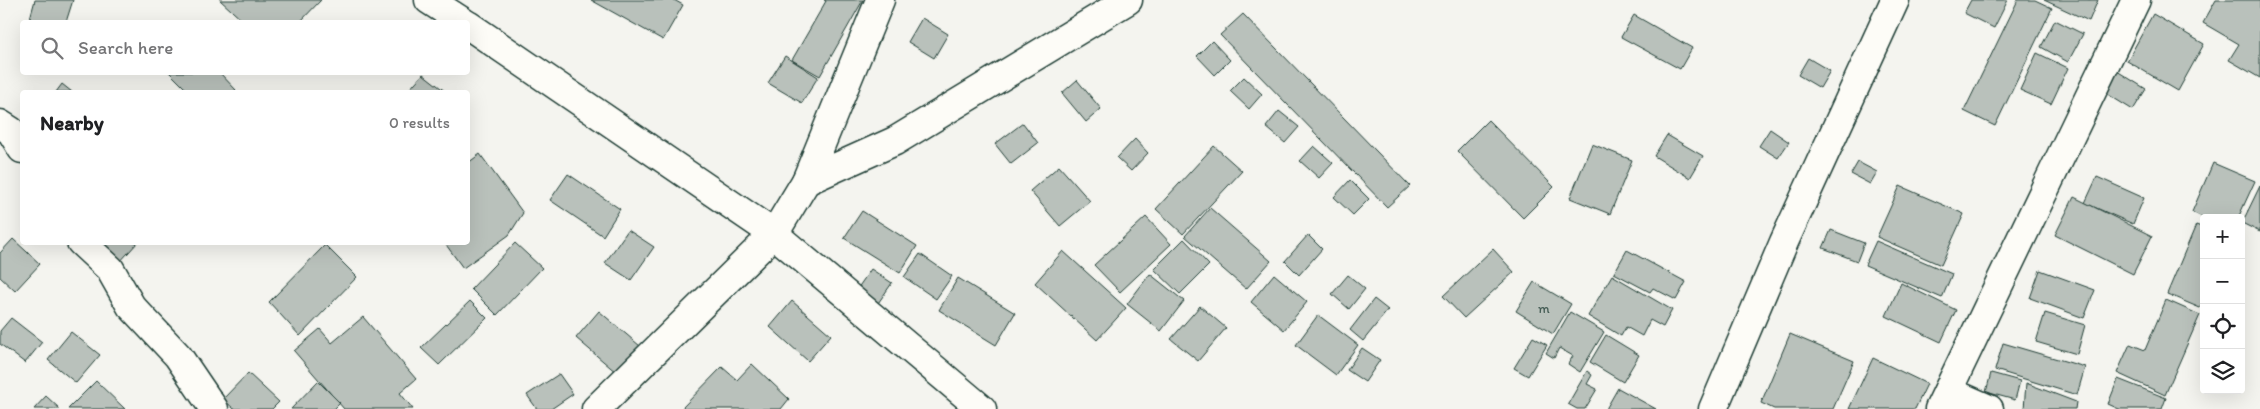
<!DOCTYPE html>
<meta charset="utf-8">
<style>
:root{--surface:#fff;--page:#f2f2f2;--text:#202124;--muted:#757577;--line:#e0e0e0}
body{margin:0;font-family:Itim,sans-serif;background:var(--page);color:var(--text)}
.controls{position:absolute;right:15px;bottom:15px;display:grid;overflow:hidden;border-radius:5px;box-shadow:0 5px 20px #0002}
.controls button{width:45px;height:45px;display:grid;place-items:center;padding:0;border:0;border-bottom:1px solid var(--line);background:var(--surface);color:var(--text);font:25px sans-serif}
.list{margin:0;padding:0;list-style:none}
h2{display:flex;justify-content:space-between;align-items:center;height:65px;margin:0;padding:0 20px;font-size:21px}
h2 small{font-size:16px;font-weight:400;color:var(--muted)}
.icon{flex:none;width:28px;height:28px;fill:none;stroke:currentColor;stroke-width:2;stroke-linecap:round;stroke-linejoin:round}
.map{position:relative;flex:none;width:2260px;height:409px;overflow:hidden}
.search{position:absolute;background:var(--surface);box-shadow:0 5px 20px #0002;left:20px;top:20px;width:450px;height:55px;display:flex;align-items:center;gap:12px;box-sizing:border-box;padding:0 18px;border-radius:5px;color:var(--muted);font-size:19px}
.panel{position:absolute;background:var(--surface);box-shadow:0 5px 20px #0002;left:20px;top:90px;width:450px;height:155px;border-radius:5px}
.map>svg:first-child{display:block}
.building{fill:#b9c1bb;stroke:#1f3d34}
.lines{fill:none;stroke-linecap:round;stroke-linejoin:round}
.minor-casing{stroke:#1f3d34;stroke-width:31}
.minor{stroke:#fdfcf7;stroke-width:28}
.labels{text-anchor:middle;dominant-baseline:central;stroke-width:4.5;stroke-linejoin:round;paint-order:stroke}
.number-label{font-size:14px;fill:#465e56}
</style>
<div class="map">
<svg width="2260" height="409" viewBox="0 0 2260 409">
<rect width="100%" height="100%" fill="#f4f4ef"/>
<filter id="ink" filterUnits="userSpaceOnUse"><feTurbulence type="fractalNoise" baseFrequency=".02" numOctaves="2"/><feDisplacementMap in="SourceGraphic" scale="10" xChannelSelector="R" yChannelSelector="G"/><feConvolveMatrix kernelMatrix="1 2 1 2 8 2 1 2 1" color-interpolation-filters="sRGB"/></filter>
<g filter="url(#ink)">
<g class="building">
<polygon points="35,0 73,0 66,22 29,22"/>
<polygon points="220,0 321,0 300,22 244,22"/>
<polygon points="591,0 674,0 683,5 663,40"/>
<polygon points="824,0 863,0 820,76 792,60 826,1"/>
<polygon points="1971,0 2008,0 1994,28 1964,13"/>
<polygon points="2018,0 2035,0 2052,8 1995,126 1964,111"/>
<polygon points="2044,0 2098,0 2089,21"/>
<polygon points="2216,0 2260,0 2260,78 2229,60 2239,44 2203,23"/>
<polygon points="1243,14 1410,186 1387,207 1220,35"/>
<polygon points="2153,14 2204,44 2178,91 2127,61"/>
<polygon points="1634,15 1692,48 1680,69 1621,37"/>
<polygon points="922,18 948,34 934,58 908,42"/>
<polygon points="2055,20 2083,34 2068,62 2041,47"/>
<polygon points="1212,41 1230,60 1215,75 1197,56"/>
<polygon points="2037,53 2068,68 2051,104 2020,90"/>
<polygon points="785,56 818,77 802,103 768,83"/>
<polygon points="1808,58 1830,71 1820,88 1798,75"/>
<polygon points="2117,71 2146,89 2133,110 2104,92"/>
<polygon points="169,72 219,72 236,90 233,92 189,92"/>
<polygon points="423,74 446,92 407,92"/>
<polygon points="1244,77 1262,94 1249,109 1230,91"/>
<polygon points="1077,80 1101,109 1086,122 1062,93"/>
<polygon points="62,84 72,92 56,92"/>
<polygon points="1279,111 1299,127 1285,143 1266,127"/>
<polygon points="1488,120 1554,187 1523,218 1457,151"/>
<polygon points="1023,123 1038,143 1011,164 995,144"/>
<polygon points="1770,129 1789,142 1778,158 1759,146"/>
<polygon points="1667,135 1703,156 1690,178 1654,156"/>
<polygon points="1135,139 1148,153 1131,171 1117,158"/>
<polygon points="1592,144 1632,160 1610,214 1570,198"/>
<polygon points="1214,146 1242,171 1183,234 1156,209"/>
<polygon points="1314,146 1333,163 1319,178 1300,161"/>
<polygon points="480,154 523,213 509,235 463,268 444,242 468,242 468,163"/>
<polygon points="1858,162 1877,172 1870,184 1851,174"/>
<polygon points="2213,163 2255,181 2238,218 2204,218 2192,212"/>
<polygon points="1059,166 1090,201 1060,226 1030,191"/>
<polygon points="568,174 620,209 603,236 550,200"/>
<polygon points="2097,177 2144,198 2133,224 2085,203"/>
<polygon points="1350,180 1369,199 1353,215 1334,197"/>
<polygon points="1900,186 1964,214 1941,265 1877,237"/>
<polygon points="2260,186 2260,232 2242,223"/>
<polygon points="2074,197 2152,236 2133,274 2055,235"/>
<polygon points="1210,208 1271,261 1246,289 1185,236"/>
<polygon points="862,211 917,246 900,273 844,238"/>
<polygon points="1146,217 1171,244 1120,292 1094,265"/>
<polygon points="2196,225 2204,228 2204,299 2200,308 2167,294"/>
<polygon points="628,230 654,247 631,280 605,263"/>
<polygon points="1831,230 1864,243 1857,261 1823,248"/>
<polygon points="1308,235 1322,249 1299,275 1285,261"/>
<polygon points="13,239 40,264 15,291 0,277 0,253"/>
<polygon points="1184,239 1209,265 1180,294 1154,269"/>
<polygon points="1876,241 1952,274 1942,298 1865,265"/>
<polygon points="96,242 138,242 118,264"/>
<polygon points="515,243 542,268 497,315 471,289"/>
<polygon points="325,245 357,277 300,336 269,302"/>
<polygon points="1493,249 1514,272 1464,318 1443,296"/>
<polygon points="1627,250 1686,282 1676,300 1653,288 1650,292 1614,273"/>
<polygon points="1063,251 1126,308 1097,340 1035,283"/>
<polygon points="920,254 952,276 936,299 904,277"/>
<polygon points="871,269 892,283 874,309 853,295"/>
<polygon points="2040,270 2095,290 2084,318 2030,298"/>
<polygon points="1150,274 1184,301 1161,331 1127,304"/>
<polygon points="1274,274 1307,302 1284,330 1251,302"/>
<polygon points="1348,275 1365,289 1349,309 1332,294"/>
<polygon points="1612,275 1672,310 1663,327 1650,320 1642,336 1626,327 1621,336 1588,316"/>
<polygon points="958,278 1015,313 996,345 939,310"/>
<polygon points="1534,282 1571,304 1553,334 1516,311"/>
<polygon points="1901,283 1956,310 1941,342 1886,316"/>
<polygon points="1374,299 1388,310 1363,341 1350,330"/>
<polygon points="2166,300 2200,315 2165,395 2117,373 2130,344 2145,350"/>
<polygon points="470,301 487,318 439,365 421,348"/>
<polygon points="792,301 831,335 808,361 770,327"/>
<polygon points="1200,306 1226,328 1198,361 1171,339"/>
<polygon points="599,311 640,346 617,373 576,338"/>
<polygon points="1570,312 1604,332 1580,372 1568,364 1573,356 1559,348 1554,358 1546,353"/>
<polygon points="2045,313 2085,325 2077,354 2036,342"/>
<polygon points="1318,315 1358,345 1336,375 1296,345"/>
<polygon points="363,317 416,379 400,393 413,409 344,409 294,351 320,329 332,343"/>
<polygon points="11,318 42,342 25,363 0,344 0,331"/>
<polygon points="71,332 100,355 76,383 48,360"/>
<polygon points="1790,334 1854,361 1833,409 1774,409 1761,403"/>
<polygon points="1606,335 1639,355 1623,382 1590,362"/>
<polygon points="1533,337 1547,345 1528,376 1514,368"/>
<polygon points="2003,343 2085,367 2077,395 1995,370"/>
<polygon points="1362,348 1380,360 1365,382 1347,370"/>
<polygon points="1873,358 1927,384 1915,409 1849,409"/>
<polygon points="752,364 789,399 781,409 681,409 722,367 737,380"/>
<polygon points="1587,371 1592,375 1587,384 1597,389 1585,409 1577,409 1568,404"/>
<polygon points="248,373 279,402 272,409 234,409 223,399"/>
<polygon points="1991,373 2020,381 2015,400 1986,392"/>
<polygon points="559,374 573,394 551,409 537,409 527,395"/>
<polygon points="2118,379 2166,398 2162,409 2119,409 2108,404"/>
<polygon points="96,381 125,409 68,409"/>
<polygon points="318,381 340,403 334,409 291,409"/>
<polygon points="2026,383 2076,402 2075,409 2024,409"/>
<polygon points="1618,388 1656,409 1606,409"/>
<polygon points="46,396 60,409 34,409"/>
</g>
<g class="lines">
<defs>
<g id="minor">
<polyline points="429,0 463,22"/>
<polyline points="468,25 774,234 982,409"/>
<polyline points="0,124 11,131 22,149"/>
<polyline points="806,181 895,141 1128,0"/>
<polyline points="81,242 110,269 131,306 178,356 214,409"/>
<polyline points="1948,391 1989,409"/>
<polyline points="596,409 774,234 806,181 880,0"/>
<polyline points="1713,409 1784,242 1895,0"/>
<polyline points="1939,409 2136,0"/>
</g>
</defs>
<use href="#minor" class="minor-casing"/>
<use href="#minor" class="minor"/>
</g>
</g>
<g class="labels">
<g class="number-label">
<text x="1544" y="308">m</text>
</g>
</g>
</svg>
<div class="controls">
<button>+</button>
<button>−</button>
<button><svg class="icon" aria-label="locate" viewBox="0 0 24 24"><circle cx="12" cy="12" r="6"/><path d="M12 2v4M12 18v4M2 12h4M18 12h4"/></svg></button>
<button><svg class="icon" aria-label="layers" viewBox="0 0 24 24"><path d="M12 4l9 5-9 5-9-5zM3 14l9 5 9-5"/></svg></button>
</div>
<div class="search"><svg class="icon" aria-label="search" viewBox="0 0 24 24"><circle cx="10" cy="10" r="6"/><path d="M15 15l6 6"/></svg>Search here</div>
<section class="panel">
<h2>Nearby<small>0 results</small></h2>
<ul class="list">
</ul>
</section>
</div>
